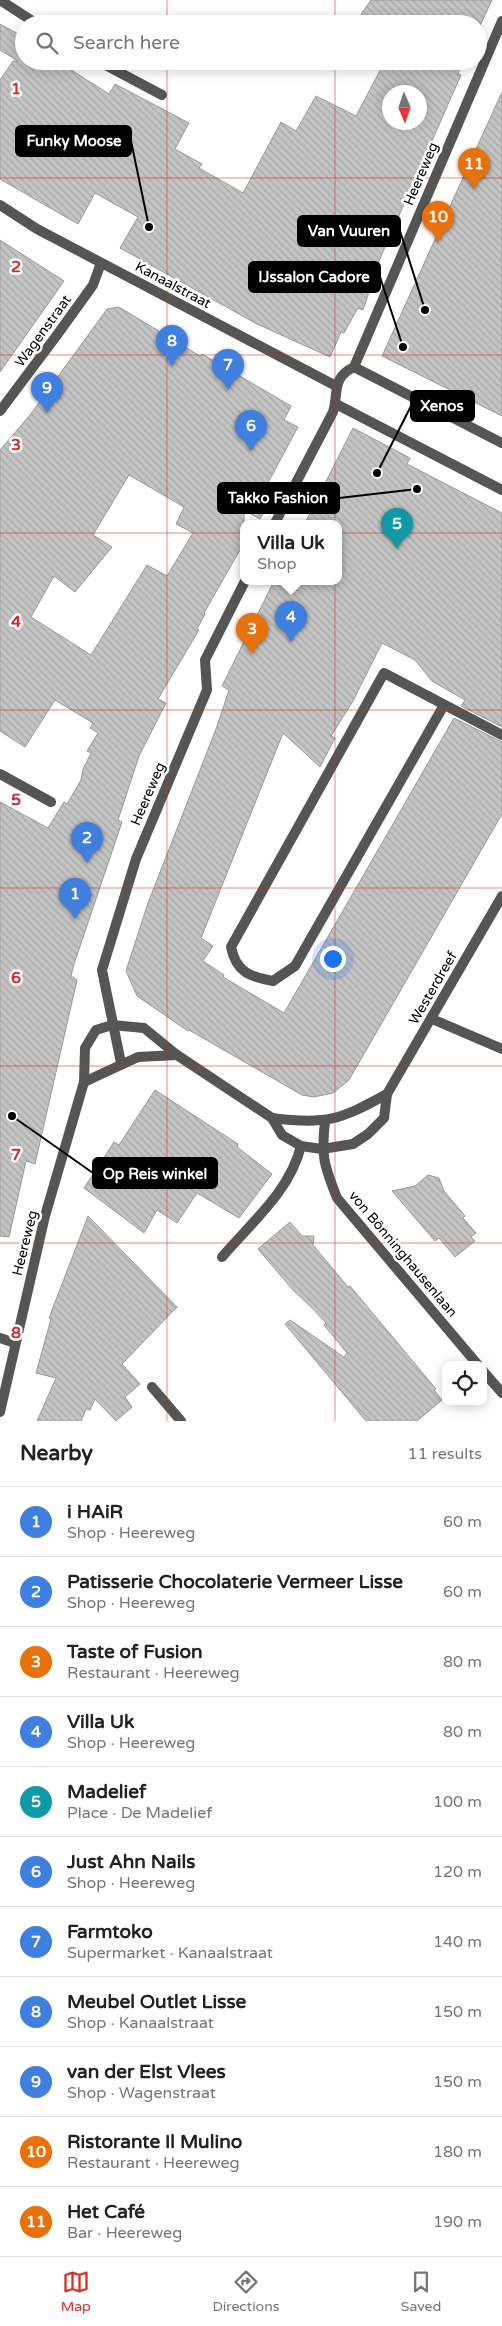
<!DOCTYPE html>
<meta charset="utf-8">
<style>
:root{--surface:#fff;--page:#f6f6f6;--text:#222;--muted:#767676;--line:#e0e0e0;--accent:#d93025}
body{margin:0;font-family:"Varela Round",sans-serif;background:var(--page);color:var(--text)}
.controls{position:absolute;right:15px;bottom:15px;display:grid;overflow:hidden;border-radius:10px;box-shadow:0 2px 12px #0003}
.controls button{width:45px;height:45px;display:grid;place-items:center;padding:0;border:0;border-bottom:1px solid var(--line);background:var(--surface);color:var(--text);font:25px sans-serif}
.compass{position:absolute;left:382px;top:85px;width:45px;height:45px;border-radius:50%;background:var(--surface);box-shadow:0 2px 12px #0003;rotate:178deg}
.you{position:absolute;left:332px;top:958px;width:18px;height:18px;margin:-12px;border:4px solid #fff;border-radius:50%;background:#1a73e8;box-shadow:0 0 0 8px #1a73e833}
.badge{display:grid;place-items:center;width:32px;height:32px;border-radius:50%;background:var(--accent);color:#fff;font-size:16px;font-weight:700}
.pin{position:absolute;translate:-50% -41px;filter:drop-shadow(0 1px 2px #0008)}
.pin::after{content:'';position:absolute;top:26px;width:18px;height:15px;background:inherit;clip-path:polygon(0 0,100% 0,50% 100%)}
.popup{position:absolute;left:240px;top:520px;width:102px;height:65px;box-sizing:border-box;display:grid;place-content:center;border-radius:10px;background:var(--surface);filter:drop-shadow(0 1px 4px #0005);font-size:16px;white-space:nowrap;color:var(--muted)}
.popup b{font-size:19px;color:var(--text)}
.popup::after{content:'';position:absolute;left:50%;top:100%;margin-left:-10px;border:10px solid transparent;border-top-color:var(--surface)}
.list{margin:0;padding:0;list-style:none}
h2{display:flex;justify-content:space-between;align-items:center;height:65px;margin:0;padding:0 20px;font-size:21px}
h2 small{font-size:16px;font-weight:400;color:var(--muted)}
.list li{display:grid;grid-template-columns:32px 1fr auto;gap:15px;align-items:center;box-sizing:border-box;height:70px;padding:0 20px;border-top:1px solid var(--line)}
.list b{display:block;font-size:19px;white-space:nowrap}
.list p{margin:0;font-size:16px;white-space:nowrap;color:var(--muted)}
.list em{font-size:16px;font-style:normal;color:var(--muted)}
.icon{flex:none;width:28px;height:28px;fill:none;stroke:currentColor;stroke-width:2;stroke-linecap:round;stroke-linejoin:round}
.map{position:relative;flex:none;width:502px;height:1421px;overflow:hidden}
.search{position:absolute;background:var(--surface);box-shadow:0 2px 12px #0003;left:15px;right:15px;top:15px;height:55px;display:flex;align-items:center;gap:12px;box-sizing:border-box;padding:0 18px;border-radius:28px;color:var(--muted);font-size:19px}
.sheet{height:835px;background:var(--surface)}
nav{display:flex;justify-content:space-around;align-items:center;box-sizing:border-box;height:70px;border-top:1px solid var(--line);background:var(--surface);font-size:14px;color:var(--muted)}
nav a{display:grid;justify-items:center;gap:2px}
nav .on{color:var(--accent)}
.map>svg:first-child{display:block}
.building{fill:url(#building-back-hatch);stroke:#999;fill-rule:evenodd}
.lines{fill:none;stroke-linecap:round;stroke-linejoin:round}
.service{stroke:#555;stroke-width:10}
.pedestrian{stroke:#555;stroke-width:10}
.minor{stroke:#555;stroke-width:10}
.tertiary{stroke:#555;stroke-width:10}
.grid{fill:none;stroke:#d62828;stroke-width:1;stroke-opacity:0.55}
.labels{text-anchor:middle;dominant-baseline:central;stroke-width:5;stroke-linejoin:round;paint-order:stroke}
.street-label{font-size:14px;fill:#000;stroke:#fff}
.grid-label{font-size:16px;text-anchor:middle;font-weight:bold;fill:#d62828;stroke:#fff;stroke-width:5;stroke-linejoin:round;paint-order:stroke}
.leader{fill:none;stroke:#000;stroke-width:2}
.callout-dot{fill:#000;stroke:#fff;stroke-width:2}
.callout{fill:#000;stroke:#000;stroke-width:2}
.callout-label{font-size:15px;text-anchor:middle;font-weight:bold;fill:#fff}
</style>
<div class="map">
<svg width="502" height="1421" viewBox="0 0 502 1421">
<defs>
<pattern id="building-back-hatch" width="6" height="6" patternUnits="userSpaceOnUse" patternTransform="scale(1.25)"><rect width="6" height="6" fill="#c4c4c4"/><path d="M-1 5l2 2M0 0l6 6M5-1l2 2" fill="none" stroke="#a7a7a7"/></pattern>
</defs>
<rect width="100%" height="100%" fill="#fff"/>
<g class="building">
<polygon points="371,0 492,0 478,30 478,24 379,24 361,14"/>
<path d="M 0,24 L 24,37 L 24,61 L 57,61 L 109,94 L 115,84 L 189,123 L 175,149 L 202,164 L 199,168 L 243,193 L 281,122 L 296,131 L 316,96 L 356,116 L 385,61 L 463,61 L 458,74 L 461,75 L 379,261 L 363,310 L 358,308 L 344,333 L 341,332 L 330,357 L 257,324 L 120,248 L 138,217 L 95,193 L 78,224 L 0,179 L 0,80 L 13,61 L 18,61 L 0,50 ZM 390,92 L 420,92 L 420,122 L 390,122 Z"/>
<polygon points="502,92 502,416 382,356"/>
<polygon points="0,240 64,281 0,372"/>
<path d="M 119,307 L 200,356 L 202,354 L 291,406 L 284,420 L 298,427 L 263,492 L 272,496 L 260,519 L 244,510 L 244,543 L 204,613 L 205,614 L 197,629 L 199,630 L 158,699 L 166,703 L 139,756 L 118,820 L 122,822 L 74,964 L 71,976 L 77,980 L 35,1164 L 26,1161 L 9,1237 L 0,1236 L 0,802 L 48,828 L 64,802 L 67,804 L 81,780 L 83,769 L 91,753 L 87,751 L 98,733 L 90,728 L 93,723 L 55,700 L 25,747 L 0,731 L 0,450 L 30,415 L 107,309 ZM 129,475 L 184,507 L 176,524 L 193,533 L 167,576 L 147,565 L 91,655 L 31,617 L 54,576 L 75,592 L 112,547 L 93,535 Z"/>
<polygon points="353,428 410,458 407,464 502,513 502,727 461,706 465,700 432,681 415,660 382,643 353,701 331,736 335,738 320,767 283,733 201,938 213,946 203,961 224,975 223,977 284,1013 454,718 502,742 502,814 349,1080 333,1093 314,1097 302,1095 189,1030 188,1031 137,996 126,971 148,903 216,729 229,690 222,686 274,581 338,581 338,523 305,523"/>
<polygon points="155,1090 238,1144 237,1147 272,1174 239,1218 197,1193 177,1223 157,1210 144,1233 84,1188 114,1142 119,1145"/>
<polygon points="428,1175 439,1178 444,1191 465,1216 463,1218 476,1233 471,1237 475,1241 455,1257 439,1238 435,1241 392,1191 415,1186"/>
<polygon points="88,1216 177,1307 122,1364 140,1384 125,1397 132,1407 116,1421 95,1399 90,1410 86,1409 81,1421 37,1421 56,1378 36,1373 51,1319 49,1318"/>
<polygon points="290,1222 302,1236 314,1236 313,1245 348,1287 350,1286 436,1389 434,1390 442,1400 417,1421 366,1421 285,1324 290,1320 344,1357 347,1353 324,1325 326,1323 311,1307 293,1290 258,1249"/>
</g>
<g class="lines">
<g class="service">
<polyline points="0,0 37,24"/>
<polyline points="98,61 162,95"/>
<path d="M 444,705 L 295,966 L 273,981 C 250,977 236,972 231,947 L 384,673 L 502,735"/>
<path d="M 222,1257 C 251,1223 290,1191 301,1146"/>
</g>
<g class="pedestrian">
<polyline points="0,205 37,229 336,386"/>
<polyline points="57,335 93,285 101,263"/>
</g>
<g class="minor">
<polyline points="354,367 502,443"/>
<polyline points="336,404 502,490"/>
<polyline points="0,411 57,335"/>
<path d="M 275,523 L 333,412 C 339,393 331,378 354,367 L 502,21"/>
<polyline points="0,774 51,802"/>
<polyline points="432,1019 502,1049"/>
<polyline points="121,1063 102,970 136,859 207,690 205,660 245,581"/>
<path d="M 325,1122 C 321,1157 324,1165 337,1198 L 478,1365"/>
<polyline points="0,1338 15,1343"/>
<polyline points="483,1371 502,1393"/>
<polyline points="152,1387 181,1421"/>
</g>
<g class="tertiary">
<polyline points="84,1082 138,1057 177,1055"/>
<path d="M 272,1118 C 326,1125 340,1120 387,1094"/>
<polyline points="0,1412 45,1216 84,1082 85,1048 96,1030 112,1025 144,1028 177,1055 272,1118 282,1135 301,1146 322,1149 353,1144 368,1134 384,1118 387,1094 502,896"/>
</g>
</g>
<path class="grid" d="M 167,0 L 167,24M 335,0 L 335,24M 167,61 L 167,1421M 335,61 L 335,1421M 0,178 L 502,178M 0,355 L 502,355M 0,533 L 502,533M 0,710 L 502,710M 0,888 L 502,888M 0,1066 L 502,1066M 0,1243 L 502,1243"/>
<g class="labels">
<g class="street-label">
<text transform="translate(421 174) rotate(-67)">Heereweg</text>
<text transform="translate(173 285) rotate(28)">Kanaalstraat</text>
<text transform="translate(43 331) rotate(-54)">Wagenstraat</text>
<text transform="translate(148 794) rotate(-67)">Heereweg</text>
<text transform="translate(433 988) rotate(-60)">Westerdreef</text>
<text transform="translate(25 1243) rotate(-76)">Heereweg</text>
<text transform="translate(403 1254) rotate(50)">von Bönninghausenlaan</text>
</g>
</g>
<g class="grid-label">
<text x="16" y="94">1</text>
<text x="16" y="272">2</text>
<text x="16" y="450">3</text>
<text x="16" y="627">4</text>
<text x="16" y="805">5</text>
<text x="16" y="983">6</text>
<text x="16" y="1160">7</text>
<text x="16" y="1338">8</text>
</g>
<path class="leader" d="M149 227L131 141M425 310L400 231M403 347L380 277M377 473L411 406M417 489L339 498M12 1116L93 1173"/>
<g class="callout-dot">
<circle cx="149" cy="227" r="5"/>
<circle cx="425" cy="310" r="5"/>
<circle cx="403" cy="347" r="5"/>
<circle cx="377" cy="473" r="5"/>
<circle cx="417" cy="489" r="5"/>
<circle cx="12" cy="1116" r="5"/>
</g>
<g class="callout">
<rect x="16" y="126" width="115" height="30" rx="5"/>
<rect x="298" y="216" width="102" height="30" rx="5"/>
<rect x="249" y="262" width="131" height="30" rx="5"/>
<rect x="411" y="391" width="63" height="30" rx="5"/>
<rect x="218" y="483" width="121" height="30" rx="5"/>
<rect x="93" y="1158" width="124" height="30" rx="5"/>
</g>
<g class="callout-label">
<text x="74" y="146">Funky Moose</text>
<text x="349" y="236">Van Vuuren</text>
<text x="314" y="282">IJssalon Cadore</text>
<text x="442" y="411">Xenos</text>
<text x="278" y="503">Takko Fashion</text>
<text x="155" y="1179">Op Reis winkel</text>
</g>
</svg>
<div class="controls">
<button><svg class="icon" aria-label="locate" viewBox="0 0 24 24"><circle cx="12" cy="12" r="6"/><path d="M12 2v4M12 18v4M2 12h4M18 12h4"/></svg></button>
</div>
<svg class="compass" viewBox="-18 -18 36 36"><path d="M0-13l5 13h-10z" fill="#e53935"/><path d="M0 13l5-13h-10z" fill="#767676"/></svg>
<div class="you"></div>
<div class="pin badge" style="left:75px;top:919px;background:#3f7fe0">1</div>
<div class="pin badge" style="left:87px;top:863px;background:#3f7fe0">2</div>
<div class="pin badge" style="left:252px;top:654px;background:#e8710a">3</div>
<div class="pin badge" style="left:291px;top:642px;background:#3f7fe0">4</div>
<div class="popup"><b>Villa Uk</b>Shop</div>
<div class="pin badge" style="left:397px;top:549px;background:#0f9aa8">5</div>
<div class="pin badge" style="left:251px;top:451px;background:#3f7fe0">6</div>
<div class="pin badge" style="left:228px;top:390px;background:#3f7fe0">7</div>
<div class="pin badge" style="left:172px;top:366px;background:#3f7fe0">8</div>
<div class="pin badge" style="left:47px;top:413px;background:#3f7fe0">9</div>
<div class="pin badge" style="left:438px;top:242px;background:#e8710a">10</div>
<div class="pin badge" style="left:474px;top:189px;background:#e8710a">11</div>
<div class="search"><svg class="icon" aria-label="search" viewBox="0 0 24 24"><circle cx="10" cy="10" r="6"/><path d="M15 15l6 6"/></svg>Search here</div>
</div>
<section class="sheet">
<h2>Nearby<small>11 results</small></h2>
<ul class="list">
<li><span class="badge" style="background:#3f7fe0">1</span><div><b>i HAiR</b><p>Shop · Heereweg</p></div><em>60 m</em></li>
<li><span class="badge" style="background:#3f7fe0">2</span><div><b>Patisserie Chocolaterie Vermeer Lisse</b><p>Shop · Heereweg</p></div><em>60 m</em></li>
<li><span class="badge" style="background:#e8710a">3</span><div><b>Taste of Fusion</b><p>Restaurant · Heereweg</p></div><em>80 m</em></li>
<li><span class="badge" style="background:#3f7fe0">4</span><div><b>Villa Uk</b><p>Shop · Heereweg</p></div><em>80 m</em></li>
<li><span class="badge" style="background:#0f9aa8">5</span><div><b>Madelief</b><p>Place · De Madelief</p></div><em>100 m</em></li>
<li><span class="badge" style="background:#3f7fe0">6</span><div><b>Just Ahn Nails</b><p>Shop · Heereweg</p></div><em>120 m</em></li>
<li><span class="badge" style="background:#3f7fe0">7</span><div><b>Farmtoko</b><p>Supermarket · Kanaalstraat</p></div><em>140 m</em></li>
<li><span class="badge" style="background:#3f7fe0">8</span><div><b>Meubel Outlet Lisse</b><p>Shop · Kanaalstraat</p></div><em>150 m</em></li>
<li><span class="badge" style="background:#3f7fe0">9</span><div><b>van der Elst Vlees</b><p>Shop · Wagenstraat</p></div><em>150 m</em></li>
<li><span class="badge" style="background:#e8710a">10</span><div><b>Ristorante Il Mulino</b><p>Restaurant · Heereweg</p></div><em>180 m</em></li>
<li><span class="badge" style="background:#e8710a">11</span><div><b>Het Café</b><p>Bar · Heereweg</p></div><em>190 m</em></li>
</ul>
</section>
<nav>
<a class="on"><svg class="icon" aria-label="map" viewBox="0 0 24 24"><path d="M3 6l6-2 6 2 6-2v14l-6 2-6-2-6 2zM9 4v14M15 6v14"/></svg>Map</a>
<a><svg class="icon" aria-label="directions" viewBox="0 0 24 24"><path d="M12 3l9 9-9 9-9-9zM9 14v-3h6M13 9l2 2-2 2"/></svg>Directions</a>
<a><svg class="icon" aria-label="saved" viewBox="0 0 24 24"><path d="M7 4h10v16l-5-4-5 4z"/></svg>Saved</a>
</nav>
